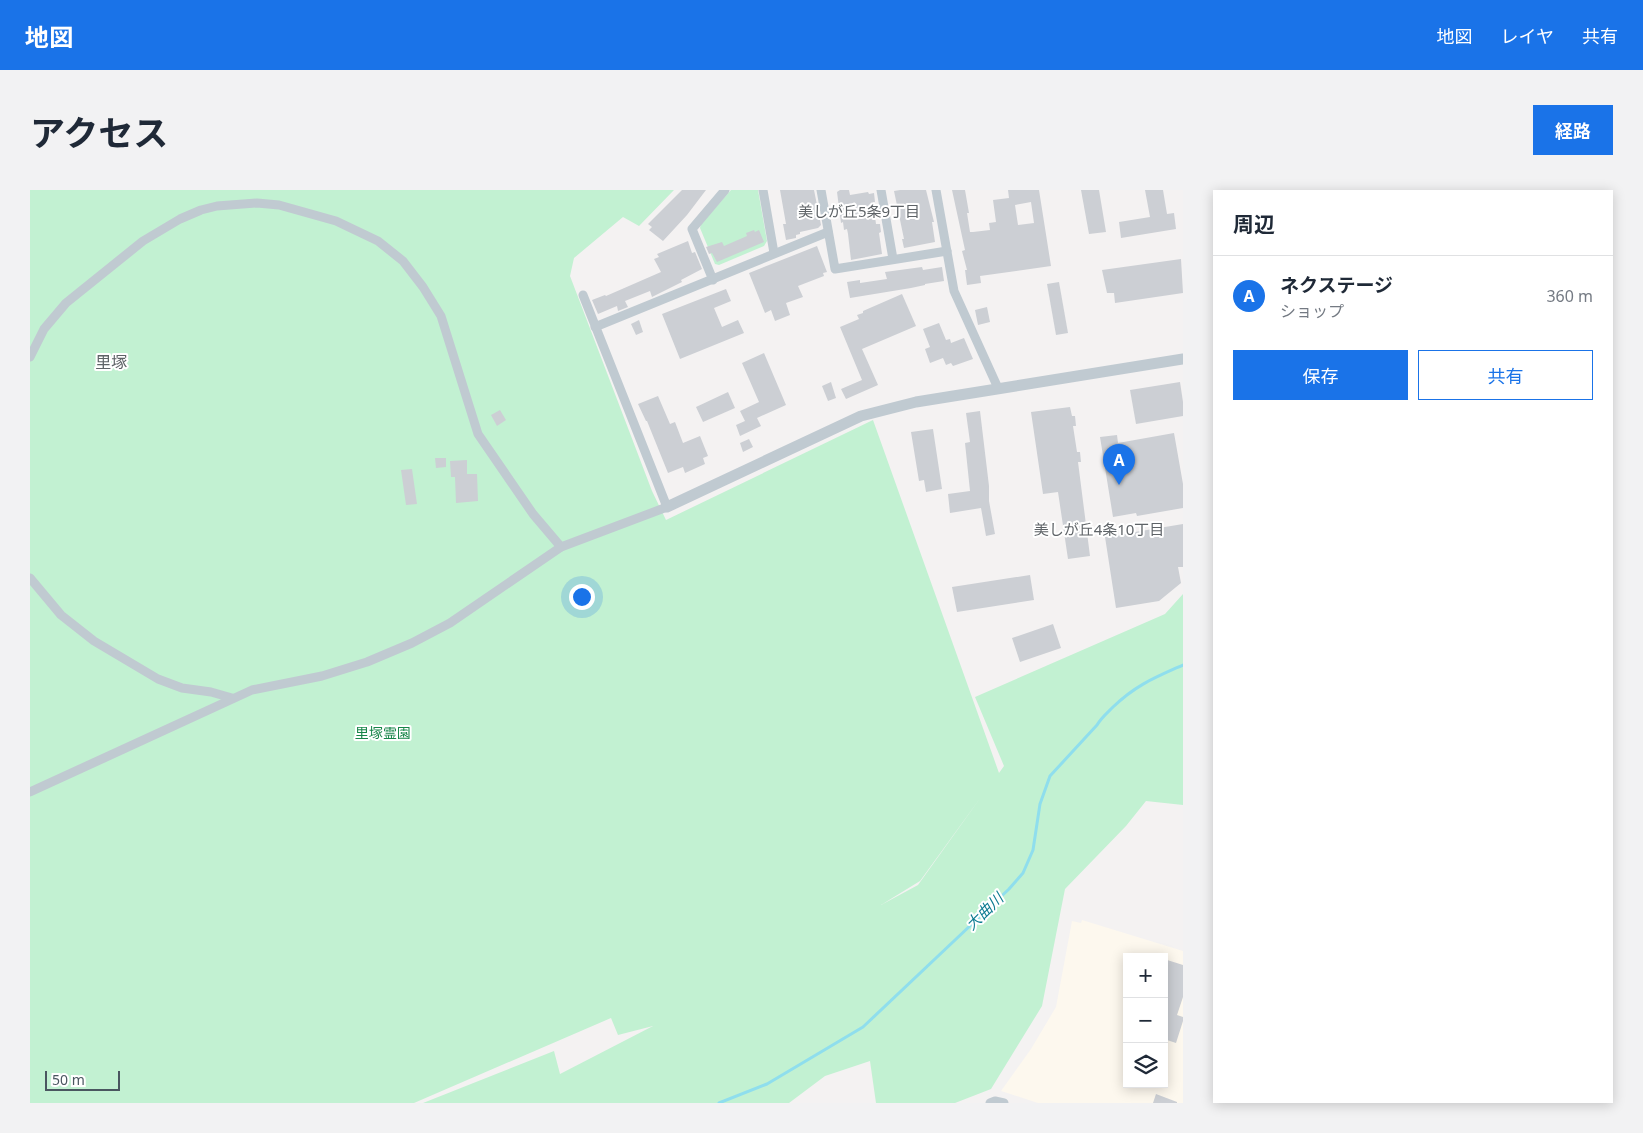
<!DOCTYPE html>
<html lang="ja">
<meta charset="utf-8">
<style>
:root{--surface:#fff;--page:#f2f2f3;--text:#1f2937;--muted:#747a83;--line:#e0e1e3;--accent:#1a73e8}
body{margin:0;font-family:"Noto Sans","Noto Sans JP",sans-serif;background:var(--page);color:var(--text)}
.controls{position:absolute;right:15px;bottom:15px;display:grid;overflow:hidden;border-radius:0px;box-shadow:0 2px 12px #0003}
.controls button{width:45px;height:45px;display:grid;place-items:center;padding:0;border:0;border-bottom:1px solid var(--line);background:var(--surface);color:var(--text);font:25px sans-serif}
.scale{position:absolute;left:15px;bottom:12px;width:75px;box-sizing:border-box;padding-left:5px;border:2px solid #4a5660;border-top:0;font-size:14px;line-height:18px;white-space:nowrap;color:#4a5660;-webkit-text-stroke:4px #fff;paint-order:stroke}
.you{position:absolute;left:551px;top:406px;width:18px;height:18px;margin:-12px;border:4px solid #fff;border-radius:50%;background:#1a73e8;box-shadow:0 0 0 8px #1a73e833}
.badge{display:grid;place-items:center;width:32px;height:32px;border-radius:50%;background:var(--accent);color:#fff;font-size:16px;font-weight:700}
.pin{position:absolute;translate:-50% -41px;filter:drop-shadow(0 1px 2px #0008)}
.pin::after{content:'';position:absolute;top:26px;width:18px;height:15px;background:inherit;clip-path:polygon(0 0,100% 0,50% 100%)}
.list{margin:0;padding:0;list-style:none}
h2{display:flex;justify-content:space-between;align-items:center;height:65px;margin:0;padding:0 20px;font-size:21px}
h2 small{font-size:16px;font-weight:400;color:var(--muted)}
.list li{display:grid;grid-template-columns:32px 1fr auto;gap:15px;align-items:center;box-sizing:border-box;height:80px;padding:0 20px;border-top:1px solid var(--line)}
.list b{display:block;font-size:19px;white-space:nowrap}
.list p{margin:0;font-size:16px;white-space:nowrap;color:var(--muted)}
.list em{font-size:16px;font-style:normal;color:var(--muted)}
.actions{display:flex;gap:10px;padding:15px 20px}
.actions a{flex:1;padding:11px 0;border:1px solid var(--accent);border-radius:0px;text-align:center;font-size:18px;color:var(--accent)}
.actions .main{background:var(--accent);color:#fff}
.icon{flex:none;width:28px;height:28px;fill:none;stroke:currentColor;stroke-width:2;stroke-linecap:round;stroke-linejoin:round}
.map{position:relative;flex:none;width:1153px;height:913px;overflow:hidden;border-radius:0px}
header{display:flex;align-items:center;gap:30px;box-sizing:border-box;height:70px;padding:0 25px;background:var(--accent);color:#fff}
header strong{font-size:24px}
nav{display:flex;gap:28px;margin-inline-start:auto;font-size:18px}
.intro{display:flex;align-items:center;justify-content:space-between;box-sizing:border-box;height:120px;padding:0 30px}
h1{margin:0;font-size:35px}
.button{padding:12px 22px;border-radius:0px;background:var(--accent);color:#fff;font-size:18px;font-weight:700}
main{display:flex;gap:30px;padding:0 30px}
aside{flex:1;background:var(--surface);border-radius:0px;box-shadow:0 2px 12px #0003}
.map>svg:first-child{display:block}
.commercial{fill:#fdf8ee;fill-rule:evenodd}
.green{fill:#c2f1d2;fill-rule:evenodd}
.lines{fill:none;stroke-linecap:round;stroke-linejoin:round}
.stream{stroke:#8fdeed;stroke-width:3}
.building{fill:#cccfd4;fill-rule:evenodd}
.minor{stroke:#c0cad1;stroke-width:9}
.tertiary{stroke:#c0cad1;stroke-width:11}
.labels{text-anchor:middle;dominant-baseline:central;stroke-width:4;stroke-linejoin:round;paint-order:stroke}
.park-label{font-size:14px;fill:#178549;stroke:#fff}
.neighbourhood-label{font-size:15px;fill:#5e6367;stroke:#fff}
.water-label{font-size:15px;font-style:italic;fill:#0d7b91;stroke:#fff}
.quarter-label{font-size:16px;fill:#5e6367;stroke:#fff}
</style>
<header>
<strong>地図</strong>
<nav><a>地図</a><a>レイヤ</a><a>共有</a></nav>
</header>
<div class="intro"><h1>アクセス</h1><a class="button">経路</a></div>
<main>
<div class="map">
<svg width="1153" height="913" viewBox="0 0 1153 913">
<rect width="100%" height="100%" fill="#f4f2f2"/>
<path class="commercial" d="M 1052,730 L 1153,761 L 1153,913 L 1008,913 L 971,901 L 1001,859 L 1026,817 L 1042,731 L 1051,733 ZM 1097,767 L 1134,767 L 1134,894 L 1097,894 Z"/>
<g class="green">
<path d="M 0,0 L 644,0 L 609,36 L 593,27 L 544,68 L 540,86 L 622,301 L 636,330 L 843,230 L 969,583 L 974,576 L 945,507 L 1135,424 L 1153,404 L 1153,615 L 1116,611 L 1096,636 L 1035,699 L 1012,816 L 961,899 L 925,913 L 846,913 L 840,871 L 795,886 L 759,913 L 393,913 L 524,861 L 530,884 L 623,836 L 588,845 L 581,828 L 384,913 L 0,913 ZM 951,607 L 888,695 L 851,715 L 890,691 Z"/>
<polygon points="701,0 728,0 737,51 734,56 689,75 685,74 670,38 671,34"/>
</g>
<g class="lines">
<path class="stream" d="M 689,913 L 737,894 L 833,837 L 979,699 L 993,683 L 1003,660 L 1010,614 L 1020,586 L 1067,535 C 1071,528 1077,523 1083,517 C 1106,495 1124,488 1153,475"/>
</g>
<g class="building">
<polygon points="652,0 676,0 657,25 633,51 619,40 622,37 618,34"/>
<polygon points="750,0 784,0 791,35 788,38 770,42 770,44 766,45 766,48 756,50 753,34 756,34"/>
<polygon points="810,0 819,0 820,5 838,2 839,4 844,3 845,12 843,12 846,34 850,34 851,42 849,43 852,64 821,70 818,44 817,39 814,40 813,32 811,33 807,2"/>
<polygon points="870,0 896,0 904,32 902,32 905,52 874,58 872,49 874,49 864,1"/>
<path d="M 922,0 L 935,0 L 939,23 L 937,23 L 940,42 L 943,42 L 960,40 L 959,33 L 966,32 L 963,10 L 979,8 L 978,0 L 1009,0 L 1021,76 L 950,86 L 951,93 L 937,95 L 935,80 L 937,80 L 932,61 L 935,60 ZM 1001,12 L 1004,33 L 988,35 L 985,15 Z"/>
<polygon points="1051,0 1069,0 1076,42 1059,44"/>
<polygon points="1115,0 1133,0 1137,24 1144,23 1146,39 1091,48 1089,32 1120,27"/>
<polygon points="724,40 725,42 729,40 734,52 687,72 682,63 679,64 676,57 692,52 694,56 717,46 716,43"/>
<polygon points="658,51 662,63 665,62 672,79 651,90 652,92 622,107 620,101 595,111 598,117 588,121 587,116 568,124 562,110 575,105 576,106 631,82 624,69 629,67 627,64"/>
<polygon points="787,56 797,82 793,83 794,86 768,96 773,107 756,113 760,125 745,131 741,120 735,123 719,83"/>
<polygon points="1151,69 1153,103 1085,113 1084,103 1077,103 1072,80"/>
<polygon points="892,77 893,80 912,77 914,91 895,94 895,95 881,98 820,108 817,92 830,90 830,93 857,89 855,82"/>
<polygon points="1029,92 1038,143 1026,145 1017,94"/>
<polygon points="696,99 701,111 684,118 692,137 708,130 714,143 650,169 632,124"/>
<polygon points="872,104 886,136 832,159 848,195 816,209 811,199 832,190 810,137 829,129 827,125 833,123 833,121"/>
<polygon points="957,117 960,132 948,135 945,120"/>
<polygon points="609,130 613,142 606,145 601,134"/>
<polygon points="909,133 916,150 920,149 921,153 934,148 943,169 923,176 921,173 916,175 913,168 900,173 895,159 900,157 893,139"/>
<polygon points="734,163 756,215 727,228 731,236 710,246 706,235 715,231 710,221 729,212 712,173"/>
<polygon points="801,192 806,208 798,211 792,196"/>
<polygon points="1150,192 1153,212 1153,226 1106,234 1100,200"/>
<polygon points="698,202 705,218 673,232 666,217"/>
<polygon points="628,206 640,234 645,232 653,253 670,246 678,266 673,268 675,274 655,283 653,277 638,283 617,231 616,231 608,214"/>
<polygon points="1040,217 1042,226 1045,226 1046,236 1043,236 1047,262 1050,262 1051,272 1048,272 1060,366 1038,369 1028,302 1013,304 1001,222"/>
<polygon points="470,220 476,230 467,236 461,225"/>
<polygon points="950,221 959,296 959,311 965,344 956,346 951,318 920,323 918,304 940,301 935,253 940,252 936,223"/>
<polygon points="903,239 912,299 896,302 894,290 889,291 881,242"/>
<polygon points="1144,243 1153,294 1153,318 1107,326 1106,323 1083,327 1070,247 1087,245 1088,253"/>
<polygon points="719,249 723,257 713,262 710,253"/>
<polygon points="405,268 416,268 416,277 406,278"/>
<polygon points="437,270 437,284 447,284 448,311 426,313 425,287 421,287 420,271"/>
<polygon points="382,279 387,314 376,315 371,280"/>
<polygon points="1153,334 1153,377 1148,377 1151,393 1129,411 1086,418 1075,347"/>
<polygon points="1000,385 1004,410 927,422 922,397"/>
<polygon points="1023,434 1031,458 990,472 982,448"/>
<polygon points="1134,769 1153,775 1153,807 1147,825 1153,827 1153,831 1146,853 1134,849"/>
<polygon points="1126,904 1147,912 1147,913 1123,913"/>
</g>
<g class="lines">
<g class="minor">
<polyline points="733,0 744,63"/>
<polyline points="791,0 805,79 917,61"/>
<polyline points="851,0 863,69"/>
<polyline points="906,0 924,101 968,198"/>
<polyline points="683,90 662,39 695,0"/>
<polyline points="565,137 798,42"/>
<polyline points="0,167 14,139 36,113 113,51 150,29 171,20 187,16 227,13 249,15 306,31 348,51 373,71 393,97 411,126 448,244 503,324 531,357"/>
<polyline points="0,388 31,425 64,451 128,489 152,498 181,502 202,508"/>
<polyline points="0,602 222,500 292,486 337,472 382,453 420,433 531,357 637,317 553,105"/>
<polyline points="960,913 965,911 974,913"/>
</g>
<polyline class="tertiary" points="637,317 831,226 886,212 1153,169"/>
</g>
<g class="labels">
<g class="park-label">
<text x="353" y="542">里塚霊園</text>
</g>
<g class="neighbourhood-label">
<text x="829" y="21">美しが丘5条9丁目</text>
<text x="1069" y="339">美しが丘4条10丁目</text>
</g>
<g class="water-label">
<text transform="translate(954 721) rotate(-44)">大曲川</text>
</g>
<g class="quarter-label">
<text x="81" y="172">里塚</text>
</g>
</g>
</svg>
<div class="controls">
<button>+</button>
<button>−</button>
<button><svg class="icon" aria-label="layers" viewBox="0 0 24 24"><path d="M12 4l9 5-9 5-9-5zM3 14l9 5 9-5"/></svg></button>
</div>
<div class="scale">50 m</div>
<div class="you"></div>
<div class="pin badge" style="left:1089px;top:295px">A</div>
</div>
<aside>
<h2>周辺<small></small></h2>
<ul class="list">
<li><span class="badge">A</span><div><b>ネクステージ</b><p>ショップ</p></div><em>360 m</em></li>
</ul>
<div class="actions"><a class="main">保存</a><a>共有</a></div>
</aside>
</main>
